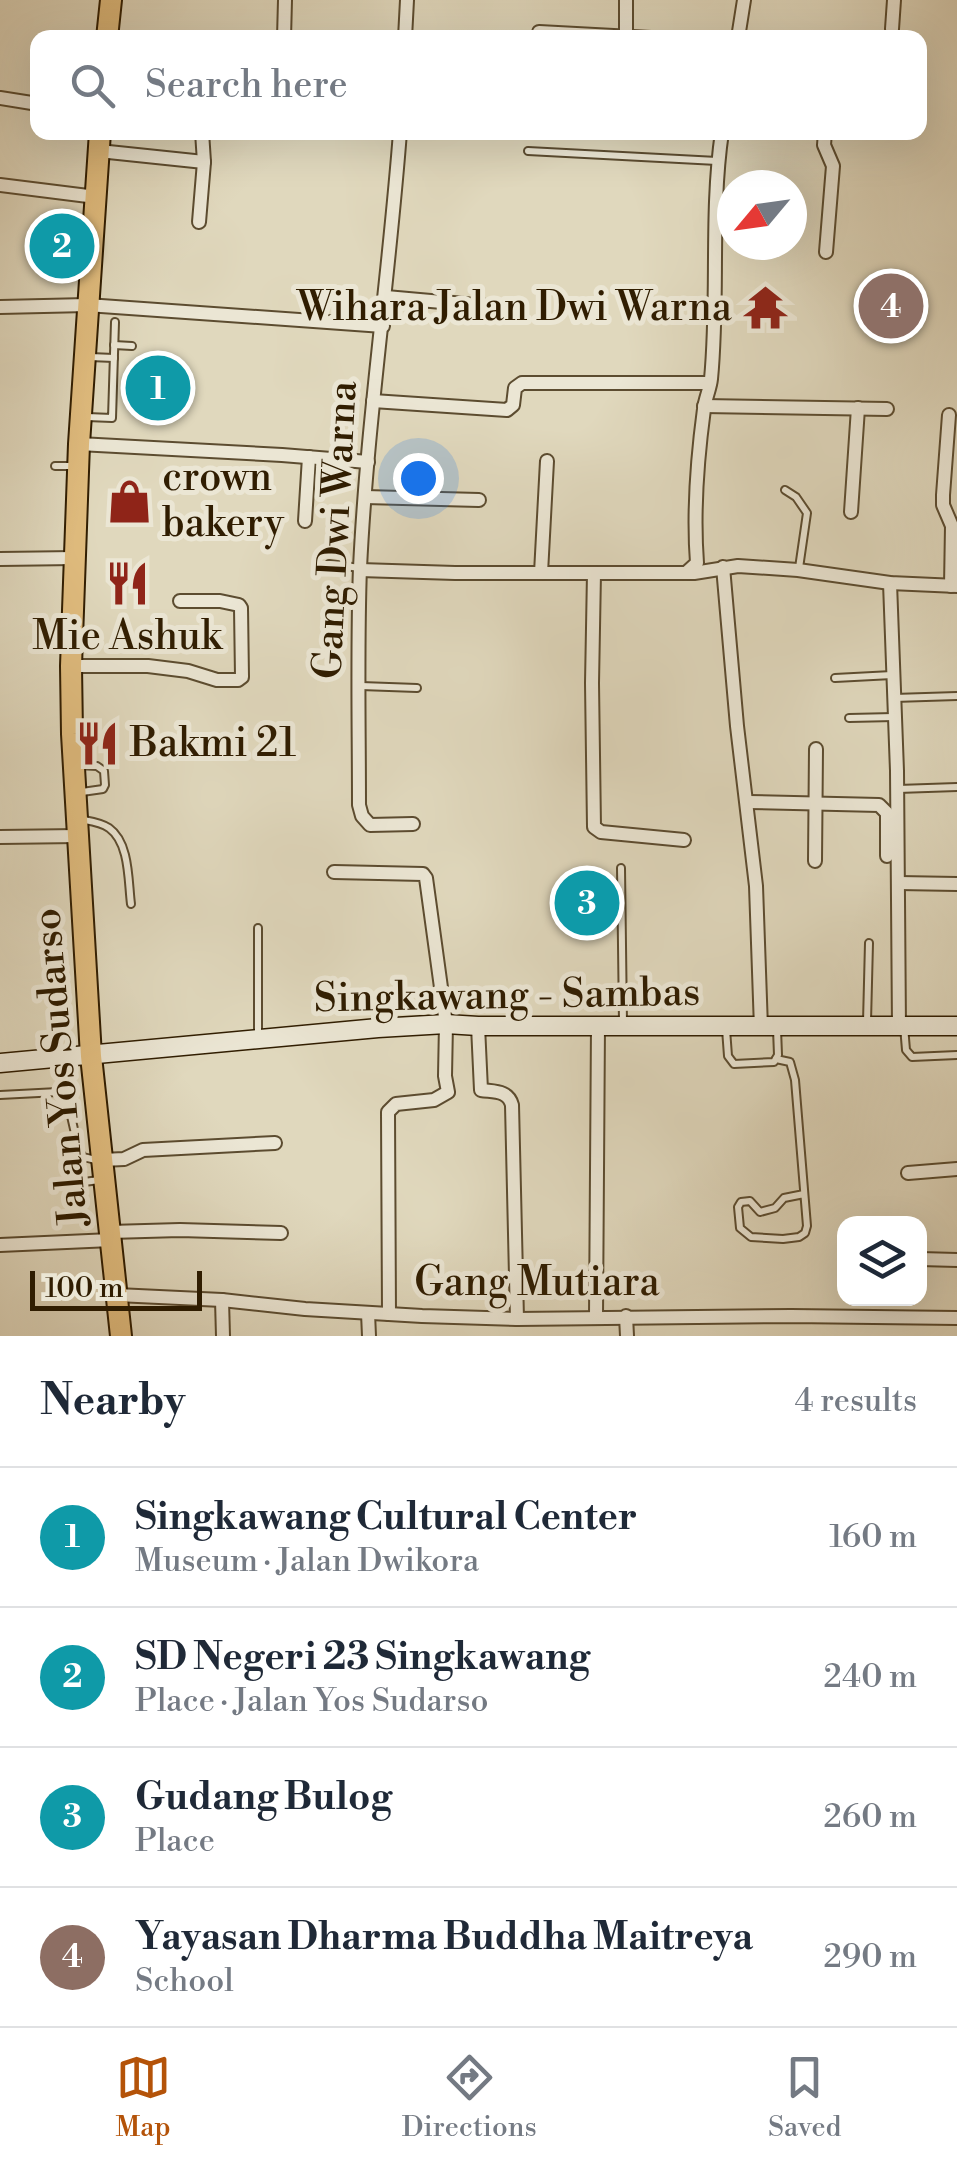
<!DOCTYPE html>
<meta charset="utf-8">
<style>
:root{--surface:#fff;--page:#f2f2f3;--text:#1f2937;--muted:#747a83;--line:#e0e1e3;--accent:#b45309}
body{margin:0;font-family:"Libre Bodoni",serif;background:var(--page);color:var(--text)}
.controls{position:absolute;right:30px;bottom:30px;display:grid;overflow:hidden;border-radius:20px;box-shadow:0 10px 40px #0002}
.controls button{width:90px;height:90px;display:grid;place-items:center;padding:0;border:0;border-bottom:2px solid var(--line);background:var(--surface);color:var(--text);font:50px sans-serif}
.compass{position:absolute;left:717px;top:170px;width:90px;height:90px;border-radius:50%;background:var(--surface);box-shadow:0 10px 40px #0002;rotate:241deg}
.scale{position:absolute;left:30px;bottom:25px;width:172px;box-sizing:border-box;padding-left:10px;border:5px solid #301d01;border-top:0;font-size:28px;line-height:35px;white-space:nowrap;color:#301d01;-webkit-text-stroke:8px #ebe6d4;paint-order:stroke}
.you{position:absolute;left:418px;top:478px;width:35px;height:35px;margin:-25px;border:8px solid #fff;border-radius:50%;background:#1a73e8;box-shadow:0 0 0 15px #1a73e833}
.badge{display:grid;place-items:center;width:65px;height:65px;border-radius:50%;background:var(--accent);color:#fff;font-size:32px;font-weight:700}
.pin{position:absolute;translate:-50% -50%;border:5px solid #fff;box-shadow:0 2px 10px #0006}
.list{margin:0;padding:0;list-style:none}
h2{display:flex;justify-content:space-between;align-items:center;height:130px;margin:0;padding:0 40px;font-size:42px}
h2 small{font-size:32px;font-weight:400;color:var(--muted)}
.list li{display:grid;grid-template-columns:65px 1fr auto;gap:30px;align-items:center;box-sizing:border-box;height:140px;padding:0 40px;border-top:2px solid var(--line)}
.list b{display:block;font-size:38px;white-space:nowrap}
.list p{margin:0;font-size:32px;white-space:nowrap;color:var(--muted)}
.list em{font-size:32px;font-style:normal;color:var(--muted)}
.icon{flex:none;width:55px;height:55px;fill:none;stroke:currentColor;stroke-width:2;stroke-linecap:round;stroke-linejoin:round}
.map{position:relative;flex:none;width:957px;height:1336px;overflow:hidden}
.search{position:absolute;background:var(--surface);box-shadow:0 10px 40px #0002;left:30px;right:30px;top:30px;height:110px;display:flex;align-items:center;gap:25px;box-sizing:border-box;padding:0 35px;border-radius:20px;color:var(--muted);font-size:38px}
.sheet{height:690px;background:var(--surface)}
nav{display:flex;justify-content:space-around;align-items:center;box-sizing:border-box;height:140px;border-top:2px solid var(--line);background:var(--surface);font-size:28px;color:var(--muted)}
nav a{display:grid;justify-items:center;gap:5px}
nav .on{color:var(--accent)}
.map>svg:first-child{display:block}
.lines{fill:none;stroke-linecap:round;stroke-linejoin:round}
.lane-casing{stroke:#5c4c30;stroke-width:10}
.street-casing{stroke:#5c4c30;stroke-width:16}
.secondary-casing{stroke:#301d01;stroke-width:21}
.primary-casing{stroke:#301d01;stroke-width:24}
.lane{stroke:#ebe6d4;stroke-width:6}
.street{stroke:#ebe6d4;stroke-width:12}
.secondary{stroke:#ebe6d4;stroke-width:18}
.primary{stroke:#e0bc7e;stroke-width:20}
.labels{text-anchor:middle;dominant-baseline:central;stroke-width:10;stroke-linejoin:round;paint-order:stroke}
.poi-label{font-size:40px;fill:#301d01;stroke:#ebe6d4;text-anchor:start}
.street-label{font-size:40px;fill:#301d01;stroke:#ebe6d4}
</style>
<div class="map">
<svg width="957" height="1336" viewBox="0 0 957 1336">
<rect width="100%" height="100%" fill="#e0d8bd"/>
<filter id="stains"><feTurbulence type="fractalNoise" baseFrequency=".002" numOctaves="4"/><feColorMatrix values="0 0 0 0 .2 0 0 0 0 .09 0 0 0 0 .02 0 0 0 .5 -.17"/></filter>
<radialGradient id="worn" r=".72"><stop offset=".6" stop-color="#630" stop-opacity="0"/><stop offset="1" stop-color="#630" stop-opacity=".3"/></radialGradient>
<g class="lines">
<defs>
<g id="lane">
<polyline points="528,151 717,161"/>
<polyline points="114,345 132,346"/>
<polyline points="90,357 114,358"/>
<polyline points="87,417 112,418 115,322"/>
<polyline points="55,466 73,466"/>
<polyline points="785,490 796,497 807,513 799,568"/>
<polyline points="329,564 360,568"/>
<polyline points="835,678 892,675"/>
<polyline points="361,686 417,688"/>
<polyline points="894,698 957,696"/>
<polyline points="849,718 894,717"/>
<polyline points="78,765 97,766 104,771 105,785 103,789 82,792"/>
<polyline points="898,789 957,787"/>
<path d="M 79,819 C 89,821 101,822 109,828 C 130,843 128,881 131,904"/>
<polyline points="621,868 623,1022"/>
<polyline points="258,928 258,1036"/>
<polyline points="867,1022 869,943"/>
<polyline points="904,1026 906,1050 912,1057 957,1055"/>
<polyline points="726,1029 728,1056 734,1064 774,1062 778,1055 777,1029"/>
<polyline points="776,1059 790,1062 795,1080 807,1226 805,1233 799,1237 783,1239 751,1237 740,1228 738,1207 741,1202 750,1201 760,1212 775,1208 784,1198 804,1194"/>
<polyline points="0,1095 58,1092 68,1103 79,1151 83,1157 96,1160"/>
<polyline points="69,1184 99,1180"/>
</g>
<g id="street">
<polyline points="626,0 626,36"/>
<polyline points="892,29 894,0"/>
<polyline points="539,32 651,38"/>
<polyline points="284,38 285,0"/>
<polyline points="405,38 407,0"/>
<polyline points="738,38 744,0"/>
<polyline points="0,98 38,104"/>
<path d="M 400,132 C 389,278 367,422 360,568 C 357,647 359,726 359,805 L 362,816 L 370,825 L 413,824"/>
<polyline points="825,132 824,145 833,166 826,252"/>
<polyline points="99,151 204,162"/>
<polyline points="0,185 96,197"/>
<polyline points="199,222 204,162 202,132"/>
<polyline points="386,297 509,308"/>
<polyline points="0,307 87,305 383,326"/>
<polyline points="373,401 507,410 513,405 515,388 522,383 710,383"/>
<polyline points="704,406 887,409"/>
<polyline points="949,415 943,495 943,505 952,526 951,586"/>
<polyline points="79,444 282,455 368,462"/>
<polyline points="365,497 479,500"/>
<polyline points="851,512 858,408"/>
<polyline points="305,521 309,457"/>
<polyline points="0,559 75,558"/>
<polyline points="723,567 737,726 756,886 761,1028"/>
<polyline points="360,570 455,573 694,573 738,566 798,570 890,583 957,586"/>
<polyline points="541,573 547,461"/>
<polyline points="594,573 592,683 594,827 601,832 684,840"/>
<path d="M 686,573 L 697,563 C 693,511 697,461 704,409 C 705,399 710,389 711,379 C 719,297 710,214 722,132"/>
<polyline points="890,583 897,771 899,1027"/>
<polyline points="71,666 148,666 188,671 217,680 238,680 242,677 241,608 239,605 220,601 180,601"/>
<polyline points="748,802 879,805 887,813 887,856"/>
<polyline points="0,837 78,836"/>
<polyline points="815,861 816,749"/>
<polyline points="334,872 423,874 426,878 446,1024 445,1076 448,1092 434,1100 396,1104 388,1112 389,1314"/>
<polyline points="899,883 957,884"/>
<path d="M 478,1026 L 481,1090 C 494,1092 508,1090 512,1105 L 517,1319"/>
<polyline points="102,1160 124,1159 143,1150 275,1143"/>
<polyline points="908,1173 957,1169"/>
<polyline points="110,1232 180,1230 281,1233"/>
<polyline points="0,1245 111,1240"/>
<polyline points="920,1259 957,1260"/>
<polyline points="117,1295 222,1300 305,1309 422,1316 517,1319 791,1316 957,1318"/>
<polyline points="222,1300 223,1336"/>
<polyline points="368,1313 369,1336"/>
<polyline points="626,1316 627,1336"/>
<polyline points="596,1317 598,1025"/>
</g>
<polyline id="secondary" points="0,1063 378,1028 446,1024 478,1026 957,1026"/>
<g id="primary">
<polyline points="107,38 111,0"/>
<polyline points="100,132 79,444 71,666 72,734 91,1056 121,1336"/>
</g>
</defs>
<use href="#lane" class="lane-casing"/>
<use href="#street" class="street-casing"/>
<use href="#secondary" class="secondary-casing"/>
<use href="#primary" class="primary-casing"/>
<use href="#lane" class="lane"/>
<use href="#street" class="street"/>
<use href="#secondary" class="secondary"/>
<use href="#primary" class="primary"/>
</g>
<defs>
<symbol id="temple-bare" viewBox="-9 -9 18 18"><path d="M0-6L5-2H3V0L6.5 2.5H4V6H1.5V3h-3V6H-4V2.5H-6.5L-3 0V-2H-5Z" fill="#8f2418" stroke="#ebe6d4" stroke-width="2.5" paint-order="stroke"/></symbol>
<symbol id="shop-bare" viewBox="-9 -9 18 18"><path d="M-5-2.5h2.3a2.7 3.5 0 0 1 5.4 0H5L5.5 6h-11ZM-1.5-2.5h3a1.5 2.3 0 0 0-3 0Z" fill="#8f2418" stroke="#ebe6d4" stroke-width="2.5" paint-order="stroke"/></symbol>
<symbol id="restaurant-bare" viewBox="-9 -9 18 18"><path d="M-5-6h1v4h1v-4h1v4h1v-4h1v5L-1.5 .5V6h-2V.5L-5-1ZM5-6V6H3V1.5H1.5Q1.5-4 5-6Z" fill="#8f2418" stroke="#ebe6d4" stroke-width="2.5" paint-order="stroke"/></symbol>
</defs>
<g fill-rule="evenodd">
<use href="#temple-bare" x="734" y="276" width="63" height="63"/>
<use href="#shop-bare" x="98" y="470" width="63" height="63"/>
<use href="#restaurant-bare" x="96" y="552" width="63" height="63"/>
<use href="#restaurant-bare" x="66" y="712" width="63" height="63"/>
</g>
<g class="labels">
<g class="poi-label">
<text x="732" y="308" text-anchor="end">Wihara Jalan Dwi Warna</text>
<text x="162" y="478">crown<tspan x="162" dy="46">bakery</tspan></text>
<text x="127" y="637" text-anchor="middle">Mie Ashuk</text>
<text x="130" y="744">Bakmi 21</text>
</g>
<g class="street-label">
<text transform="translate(336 530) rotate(-87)">Gang Dwi Warna</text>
<text transform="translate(507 996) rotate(-1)">Singkawang - Sambas</text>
<text transform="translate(61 1067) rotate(-95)">Jalan Yos Sudarso</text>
<text x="537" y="1283">Gang Mutiara</text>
</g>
</g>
<rect width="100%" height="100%" filter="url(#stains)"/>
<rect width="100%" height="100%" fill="url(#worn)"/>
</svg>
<div class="controls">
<button><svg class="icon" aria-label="layers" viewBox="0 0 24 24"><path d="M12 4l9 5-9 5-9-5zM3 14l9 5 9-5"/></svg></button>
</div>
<svg class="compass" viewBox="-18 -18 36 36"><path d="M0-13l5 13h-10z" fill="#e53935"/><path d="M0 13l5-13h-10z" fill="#747a83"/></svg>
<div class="scale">100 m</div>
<div class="you"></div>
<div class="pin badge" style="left:158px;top:388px;background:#0f9aa8">1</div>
<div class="pin badge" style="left:62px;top:246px;background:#0f9aa8">2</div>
<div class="pin badge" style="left:587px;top:903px;background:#0f9aa8">3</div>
<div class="pin badge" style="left:891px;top:306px;background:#8d6e63">4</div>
<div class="search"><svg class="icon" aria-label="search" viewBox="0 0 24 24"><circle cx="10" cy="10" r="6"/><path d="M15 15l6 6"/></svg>Search here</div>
</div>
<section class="sheet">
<h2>Nearby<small>4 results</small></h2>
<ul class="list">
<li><span class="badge" style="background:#0f9aa8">1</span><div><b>Singkawang Cultural Center</b><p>Museum · Jalan Dwikora</p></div><em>160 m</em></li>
<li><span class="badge" style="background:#0f9aa8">2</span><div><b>SD Negeri 23 Singkawang</b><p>Place · Jalan Yos Sudarso</p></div><em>240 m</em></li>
<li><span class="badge" style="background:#0f9aa8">3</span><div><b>Gudang Bulog</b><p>Place</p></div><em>260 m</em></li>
<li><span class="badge" style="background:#8d6e63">4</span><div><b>Yayasan Dharma Buddha Maitreya</b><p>School</p></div><em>290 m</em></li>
</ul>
</section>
<nav>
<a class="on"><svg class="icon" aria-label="map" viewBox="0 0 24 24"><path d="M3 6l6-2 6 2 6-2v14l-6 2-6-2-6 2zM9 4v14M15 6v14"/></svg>Map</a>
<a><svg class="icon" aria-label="directions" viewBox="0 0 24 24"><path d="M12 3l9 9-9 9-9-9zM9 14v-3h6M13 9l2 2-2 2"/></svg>Directions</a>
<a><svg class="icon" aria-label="saved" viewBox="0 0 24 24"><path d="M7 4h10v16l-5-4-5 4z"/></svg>Saved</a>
</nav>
